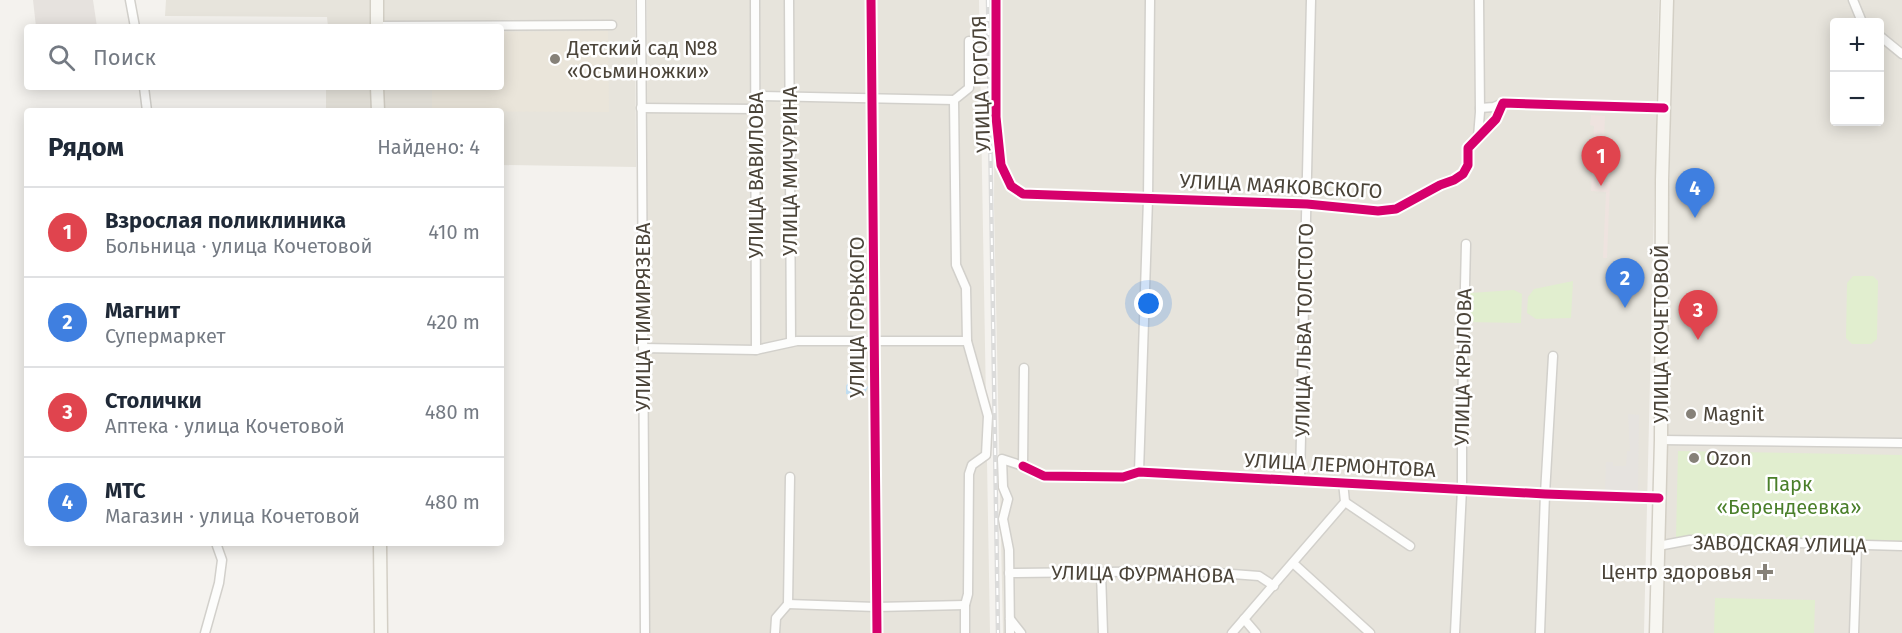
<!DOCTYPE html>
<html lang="ru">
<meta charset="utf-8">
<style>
:root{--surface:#fff;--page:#f2f2f3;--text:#1f2937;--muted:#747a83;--line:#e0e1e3;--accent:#868178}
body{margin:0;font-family:"Fira Sans",sans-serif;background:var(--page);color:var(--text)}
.controls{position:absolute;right:18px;top:18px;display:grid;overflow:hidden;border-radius:6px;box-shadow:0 3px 15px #0003}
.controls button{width:54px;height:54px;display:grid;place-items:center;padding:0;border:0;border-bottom:2px solid var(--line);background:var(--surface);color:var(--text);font:30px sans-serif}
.you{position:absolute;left:1149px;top:304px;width:21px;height:21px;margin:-15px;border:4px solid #fff;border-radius:50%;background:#1a73e8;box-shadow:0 0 0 9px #1a73e833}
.badge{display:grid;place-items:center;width:39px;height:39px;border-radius:50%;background:var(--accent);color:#fff;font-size:20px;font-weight:700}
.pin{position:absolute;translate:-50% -50px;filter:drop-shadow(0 2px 3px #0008)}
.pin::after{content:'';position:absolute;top:32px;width:21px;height:18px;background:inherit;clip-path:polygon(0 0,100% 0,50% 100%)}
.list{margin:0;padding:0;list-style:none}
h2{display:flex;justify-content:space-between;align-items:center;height:78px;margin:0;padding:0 24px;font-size:26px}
h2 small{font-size:20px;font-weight:400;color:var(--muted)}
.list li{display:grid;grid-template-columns:39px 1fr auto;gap:18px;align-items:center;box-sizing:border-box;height:90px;padding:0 24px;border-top:2px solid var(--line)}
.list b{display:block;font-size:22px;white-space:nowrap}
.list p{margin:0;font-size:20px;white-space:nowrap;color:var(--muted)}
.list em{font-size:20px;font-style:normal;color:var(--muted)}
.icon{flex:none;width:33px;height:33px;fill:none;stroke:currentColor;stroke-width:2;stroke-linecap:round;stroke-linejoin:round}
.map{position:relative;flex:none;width:1902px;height:633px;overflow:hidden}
.search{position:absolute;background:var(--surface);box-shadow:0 3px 15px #0003;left:24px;top:24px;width:480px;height:66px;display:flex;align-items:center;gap:15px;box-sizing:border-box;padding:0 21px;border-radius:6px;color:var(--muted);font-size:22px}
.panel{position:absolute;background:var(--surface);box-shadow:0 3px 15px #0003;left:24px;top:108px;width:480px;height:438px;border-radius:6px}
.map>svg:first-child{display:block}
.residential{fill:#e7e4dc;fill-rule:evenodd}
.industrial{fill:#e6e2de}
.education{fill:#eae5da}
.medical{fill:#eee3df}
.green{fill:#e1eecf}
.parking{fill:#e6e3df}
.water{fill:#c0ddf1}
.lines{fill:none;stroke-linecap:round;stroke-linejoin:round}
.street-casing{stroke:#d2d0cb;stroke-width:11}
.secondary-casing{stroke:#d3cfc5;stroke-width:15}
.street{stroke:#fdfdfc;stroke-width:8}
.secondary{stroke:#f7f6f1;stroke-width:12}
.rail-casing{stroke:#dbdbda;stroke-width:4.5}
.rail{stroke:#fff;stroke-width:2;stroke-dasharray:7;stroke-linecap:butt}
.cycleway-casing{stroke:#fff;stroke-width:13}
.cycleway{stroke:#d6006c;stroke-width:9}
.poi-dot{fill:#868178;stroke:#fff;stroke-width:2}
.labels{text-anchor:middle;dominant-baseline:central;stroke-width:5;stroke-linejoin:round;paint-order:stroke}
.poi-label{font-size:20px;fill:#4b4439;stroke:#fff;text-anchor:start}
.street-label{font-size:20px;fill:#4b4439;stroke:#fff}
.park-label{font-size:20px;fill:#4a7f2a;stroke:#fff}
</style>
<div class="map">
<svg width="1902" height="633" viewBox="0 0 1902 633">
<rect width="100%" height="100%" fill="#f4f2ee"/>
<g class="residential">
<polygon points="166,0 635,0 636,167 501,165 501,111 326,111 326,87 501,87 501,27 328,27 327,17 165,16"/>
<polygon points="647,0 979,0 990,633 648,633"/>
<polygon points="995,0 1659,0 1644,633 1003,633 994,205"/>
<path d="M 1674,0 L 1902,0 L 1902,633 L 1661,633 L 1663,438 ZM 1834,22 L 1880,22 L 1880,122 L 1834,122 Z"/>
</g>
<polygon class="industrial" points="33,0 93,0 97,27 36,27"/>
<polygon class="education" points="608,31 609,112 432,111 432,87 501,87 501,32"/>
<polygon class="medical" points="1591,115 1605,116 1604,142 1597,142 1596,181 1610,182 1607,258 1603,258 1606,192 1591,191 1594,126 1590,125"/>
<g class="green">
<polygon points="1853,276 1873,276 1878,281 1877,339 1871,344 1852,344 1846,338 1847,283"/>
<polygon points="1573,281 1571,318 1536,319 1527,313 1528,297 1534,289"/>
<polygon points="1514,290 1522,294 1521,323 1467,322 1468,297 1470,293"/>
<polygon points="1678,451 1902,455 1902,541 1676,537"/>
<polygon points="1715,598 1815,600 1814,633 1714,633"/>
</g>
<polygon class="parking" points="1628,414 1639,415 1638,491 1605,491 1606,462 1613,462 1613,466 1626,466 1627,451 1630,451"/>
<polygon class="water" points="849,381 860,382 868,387 864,395 857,396 846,394 846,386"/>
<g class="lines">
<defs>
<g id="street">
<polyline points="130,0 135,27"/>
<polyline points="641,0 645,633"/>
<polyline points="755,0 756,350"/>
<polyline points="789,0 791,342"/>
<polyline points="871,0 877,633"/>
<polyline points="996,0 996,117 1001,165 1011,186 1023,194 1307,204 1378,211 1396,209 1440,185 1454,180 1463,174 1468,165 1468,148 1496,119 1503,103 1664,108"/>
<polyline points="1853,0 1862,22"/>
<polyline points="377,26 612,25"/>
<polyline points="1880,36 1902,54"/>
<polyline points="144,87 147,111"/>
<polyline points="756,96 954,100"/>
<polyline points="641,108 756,109"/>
<polyline points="1480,108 1494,107 1503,103"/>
<polyline points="1478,137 1480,112 1479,0"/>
<polyline points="643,348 756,350 797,341 967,341"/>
<polyline points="1661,440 1902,443"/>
<polyline points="1023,466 1044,476 1123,477 1139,472 1545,494 1659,498"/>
<polyline points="1139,472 1148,199 1150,0"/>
<polyline points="1300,480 1311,0"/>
<polyline points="1345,502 1410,546"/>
<polyline points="1658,546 1690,540 1902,546"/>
<polyline points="1293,563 1370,633"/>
<polyline points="1101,572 1103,633"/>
<polyline points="1009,573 1192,571 1259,576 1274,586"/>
<polyline points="788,604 876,607 965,605"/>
<polyline points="788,604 790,477"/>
<polyline points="1010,619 1021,633"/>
<polyline points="1244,619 1256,633"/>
<polyline points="205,633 219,583 222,560 216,543"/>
<polyline points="775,633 776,618 788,604"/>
<polyline points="965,633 965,605 968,594 969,474 972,465 986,455 988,416 967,341 966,288 956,265 954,100 969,88 969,41"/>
<polyline points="1010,633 1009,550 1003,519 1008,499 1003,487 1002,459 1023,466 1024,368"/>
<polyline points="1232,633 1345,502 1343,482"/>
<polyline points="1455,633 1462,489 1462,412 1466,244"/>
<polyline points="1540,633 1545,494 1553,356"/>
<polyline points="1854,633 1857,545"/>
</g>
<g id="secondary">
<polyline points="377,0 377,27"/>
<polyline points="377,87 378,111"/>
<polyline points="380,543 381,633"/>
<polyline points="1656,633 1661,440 1662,180 1667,0"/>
</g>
</defs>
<use href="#street" class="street-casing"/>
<use href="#secondary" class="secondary-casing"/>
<use href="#street" class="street"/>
<use href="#secondary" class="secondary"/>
<defs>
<polyline id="rail" points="988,0 998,633"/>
</defs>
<use href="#rail" class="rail-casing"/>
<use href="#rail" class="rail"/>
<defs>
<g id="cycleway">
<polyline points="871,0 877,633"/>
<polyline points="996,0 996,117 1001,165 1011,186 1023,194 1307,204 1378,211 1396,209 1440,185 1454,180 1463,174 1468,165 1468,148 1496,119 1503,103 1664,108"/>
<polyline points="1023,466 1044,476 1123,477 1139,472 1545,494 1659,498"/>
</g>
</defs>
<use href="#cycleway" class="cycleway-casing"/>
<use href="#cycleway" class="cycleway"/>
</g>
<g class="poi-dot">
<circle cx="555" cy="59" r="6"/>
<circle cx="1691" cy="414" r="6"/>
<circle cx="1694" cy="458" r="6"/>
<path d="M1762 563h6v6h6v6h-6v6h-6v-6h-6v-6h6z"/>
</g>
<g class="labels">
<g class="poi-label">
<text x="567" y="48">Детский сад №8<tspan x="567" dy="23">«Осьминожки»</tspan></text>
<text x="1703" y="414">Magnit</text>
<text x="1706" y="458">Ozon</text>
<text x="1752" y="572" text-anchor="end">Центр здоровья</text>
</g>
<g class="street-label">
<text transform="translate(981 84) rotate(-92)">УЛИЦА ГОГОЛЯ</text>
<text transform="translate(790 171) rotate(-90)">УЛИЦА МИЧУРИНА</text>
<text transform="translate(756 175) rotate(-90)">УЛИЦА ВАВИЛОВА</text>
<text transform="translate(1281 186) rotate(3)">УЛИЦА МАЯКОВСКОГО</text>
<text transform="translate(643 317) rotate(-90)">УЛИЦА ТИМИРЯЗЕВА</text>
<text transform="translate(857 317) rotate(-90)">УЛИЦА ГОРЬКОГО</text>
<text transform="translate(1304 330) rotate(-89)">УЛИЦА ЛЬВА ТОЛСТОГО</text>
<text transform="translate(1661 334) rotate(-90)">УЛИЦА КОЧЕТОВОЙ</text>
<text transform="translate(1463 367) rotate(-89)">УЛИЦА КРЫЛОВА</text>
<text transform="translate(1340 465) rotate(3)">УЛИЦА ЛЕРМОНТОВА</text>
<text transform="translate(1780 544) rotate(1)">ЗАВОДСКАЯ УЛИЦА</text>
<text transform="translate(1143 574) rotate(1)">УЛИЦА ФУРМАНОВА</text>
</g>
<g class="park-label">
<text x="1789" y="484">Парк<tspan x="1789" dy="23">«Берендеевка»</tspan></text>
</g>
</g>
</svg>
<div class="controls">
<button>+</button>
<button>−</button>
</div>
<div class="you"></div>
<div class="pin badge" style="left:1601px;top:186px;background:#e0444e">1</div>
<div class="pin badge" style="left:1625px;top:308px;background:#3f7fe0">2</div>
<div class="pin badge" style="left:1698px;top:340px;background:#e0444e">3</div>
<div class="pin badge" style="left:1695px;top:218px;background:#3f7fe0">4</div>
<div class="search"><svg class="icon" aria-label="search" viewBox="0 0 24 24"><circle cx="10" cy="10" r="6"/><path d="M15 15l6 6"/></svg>Поиск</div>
<section class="panel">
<h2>Рядом<small>Найдено: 4</small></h2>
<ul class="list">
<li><span class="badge" style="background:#e0444e">1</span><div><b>Взрослая поликлиника</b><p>Больница · улица Кочетовой</p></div><em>410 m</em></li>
<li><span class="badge" style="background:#3f7fe0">2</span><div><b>Магнит</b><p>Супермаркет</p></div><em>420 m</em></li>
<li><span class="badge" style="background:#e0444e">3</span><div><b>Столички</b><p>Аптека · улица Кочетовой</p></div><em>480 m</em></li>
<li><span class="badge" style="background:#3f7fe0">4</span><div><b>МТС</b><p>Магазин · улица Кочетовой</p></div><em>480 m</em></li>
</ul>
</section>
</div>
